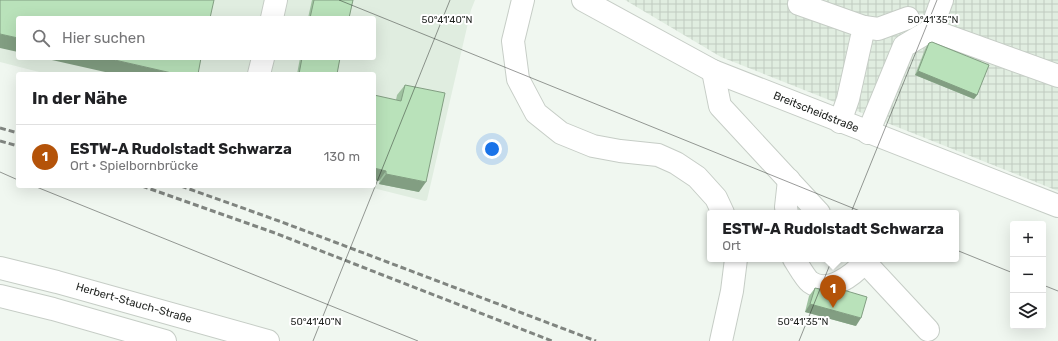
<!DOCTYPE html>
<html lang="de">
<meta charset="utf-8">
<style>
:root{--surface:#fff;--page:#f2f2f2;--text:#202124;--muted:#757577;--line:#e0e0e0;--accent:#b45309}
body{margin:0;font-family:Rubik,sans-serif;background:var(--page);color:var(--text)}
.controls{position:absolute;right:12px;bottom:12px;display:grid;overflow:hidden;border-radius:4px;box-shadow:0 4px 16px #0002}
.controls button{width:36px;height:36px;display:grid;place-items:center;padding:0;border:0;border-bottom:1px solid var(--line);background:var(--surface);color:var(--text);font:20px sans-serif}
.you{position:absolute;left:492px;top:149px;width:14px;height:14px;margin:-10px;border:3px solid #fff;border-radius:50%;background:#1a73e8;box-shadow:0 0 0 6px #1a73e833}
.badge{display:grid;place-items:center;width:26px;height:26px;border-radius:50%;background:var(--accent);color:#fff;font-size:13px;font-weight:700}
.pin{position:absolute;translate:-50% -33px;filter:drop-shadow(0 1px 2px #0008)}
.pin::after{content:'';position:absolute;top:21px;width:14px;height:12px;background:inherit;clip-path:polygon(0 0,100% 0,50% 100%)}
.popup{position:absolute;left:707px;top:210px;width:252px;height:52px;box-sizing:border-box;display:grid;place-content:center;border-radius:4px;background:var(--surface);filter:drop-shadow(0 1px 3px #0005);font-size:13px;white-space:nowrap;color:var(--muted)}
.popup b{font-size:15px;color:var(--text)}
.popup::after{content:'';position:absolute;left:50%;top:100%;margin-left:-8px;border:8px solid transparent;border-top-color:var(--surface)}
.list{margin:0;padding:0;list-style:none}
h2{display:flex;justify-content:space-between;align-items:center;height:52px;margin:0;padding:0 16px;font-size:17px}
h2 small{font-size:13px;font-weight:400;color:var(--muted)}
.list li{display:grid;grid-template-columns:26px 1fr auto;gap:12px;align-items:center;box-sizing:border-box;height:64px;padding:0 16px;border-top:1px solid var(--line)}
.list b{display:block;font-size:15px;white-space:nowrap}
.list p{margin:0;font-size:13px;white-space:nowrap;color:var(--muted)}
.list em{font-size:13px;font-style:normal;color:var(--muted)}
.icon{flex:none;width:22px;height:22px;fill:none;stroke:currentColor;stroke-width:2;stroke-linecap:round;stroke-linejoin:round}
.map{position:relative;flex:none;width:1058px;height:341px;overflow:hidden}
.search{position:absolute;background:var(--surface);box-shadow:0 4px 16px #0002;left:16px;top:16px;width:360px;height:44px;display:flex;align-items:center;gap:10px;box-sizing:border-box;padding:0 14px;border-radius:4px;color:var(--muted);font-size:15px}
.panel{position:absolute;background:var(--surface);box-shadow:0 4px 16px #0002;left:16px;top:72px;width:360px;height:116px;border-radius:4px}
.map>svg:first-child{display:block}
.built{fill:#e0ede0;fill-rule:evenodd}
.industrial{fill:url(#industrial-grid)}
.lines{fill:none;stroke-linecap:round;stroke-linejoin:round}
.minor-casing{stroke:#c6cdc6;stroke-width:24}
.major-casing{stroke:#c6cdc6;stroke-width:24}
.minor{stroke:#fff;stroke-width:22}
.major{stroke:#fff;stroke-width:22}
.rail{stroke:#808580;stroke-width:3;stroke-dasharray:6 3;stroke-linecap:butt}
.wall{fill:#9fc2a0}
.shaded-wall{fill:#829e82}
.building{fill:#b9e2ba;stroke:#829e82}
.ticks{fill:none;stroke:#1e211e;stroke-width:1;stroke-opacity:0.45}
.labels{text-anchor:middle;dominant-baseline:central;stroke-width:4;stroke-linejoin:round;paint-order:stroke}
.street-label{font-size:11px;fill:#1e211e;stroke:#fff}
.ticks-label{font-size:10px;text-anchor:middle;fill:#1e211e;stroke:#fff;stroke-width:4;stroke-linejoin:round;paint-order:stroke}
</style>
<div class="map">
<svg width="1058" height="341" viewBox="0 0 1058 341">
<defs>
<pattern id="industrial-grid" width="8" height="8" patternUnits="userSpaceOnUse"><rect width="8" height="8" fill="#e0ede0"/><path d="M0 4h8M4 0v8" fill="none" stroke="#c0cbc0"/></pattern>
</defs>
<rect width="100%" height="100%" fill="#f0f7f0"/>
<path class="built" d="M 0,0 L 475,0 L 471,10 L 427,200 L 425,201 L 365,186 L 374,186 L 374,74 L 47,74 L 0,62 ZM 18,18 L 374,18 L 374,58 L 18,58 Z"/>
<polygon class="industrial" points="625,0 1058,0 1058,191 721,57"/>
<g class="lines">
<defs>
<g id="minor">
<polyline points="523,0 513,41 518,79 536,113 561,133 593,146 620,151 658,155 676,163 697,177 716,198 723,213"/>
<polyline points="583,0 713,71 1058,206"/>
<polyline points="799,4 864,27 848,99 840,122"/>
<polyline points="272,18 276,0"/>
<polyline points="864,27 878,29 908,18"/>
<polyline points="931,30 1058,76"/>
<polyline points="713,71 720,106 819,213"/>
<polyline points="259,74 263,58"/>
<polyline points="868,133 904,46 931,30 942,0"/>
<polyline points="787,213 786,207 789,180"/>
<path d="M 794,259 C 798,265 805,278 810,282 C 828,295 853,275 865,262"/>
<polyline points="862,259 928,330"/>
<polyline points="721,341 732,291 736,259"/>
</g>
<g id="major">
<polyline points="0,268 57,282 268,341"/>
<polyline points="0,296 53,309 165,341"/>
</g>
</defs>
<use href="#minor" class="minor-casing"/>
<use href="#major" class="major-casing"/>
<use href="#minor" class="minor"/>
<use href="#major" class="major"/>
<g class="rail">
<polyline points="0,128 18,133"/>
<polyline points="0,141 18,146"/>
<polyline points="142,186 275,233 552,341"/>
<polyline points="181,186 279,221 596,341"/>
</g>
</g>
<g class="wall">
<polygon points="312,0 353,0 349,18 308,18"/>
<polygon points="929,43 977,95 974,99 915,75 926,47"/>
<polygon points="300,58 340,58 337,74 297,74"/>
<polygon points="405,85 419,192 379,184 397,95"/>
<polygon points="815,288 856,326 805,312 809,296"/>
</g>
<g class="shaded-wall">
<polygon points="0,34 18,38 18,52 0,48"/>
<polygon points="43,58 106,58 176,74 114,74"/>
<polygon points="918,71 977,95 974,99 915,75"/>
<polygon points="374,168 386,171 379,181 374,180"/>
<polygon points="386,174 426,182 419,192 379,184"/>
<polygon points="810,304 861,318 856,326 805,312"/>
</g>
<g class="building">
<polygon points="0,0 214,0 210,18 18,18 18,38 0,34"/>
<polygon points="314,0 353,0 349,18 310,18"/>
<polygon points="932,42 989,65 977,95 918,71 929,43"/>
<polygon points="106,58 201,58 198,74 176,74"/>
<polygon points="302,58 340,58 337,74 299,74"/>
<polygon points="405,85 445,93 426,182 386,174 386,171 374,168 374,95 401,101"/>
<polygon points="815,288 829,291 840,289 867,297 861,318 810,304"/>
</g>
<path class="ticks" d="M 339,0 L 1013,273M 0,172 L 18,180M 34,186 L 418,341M 1043,285 L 1058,291M 313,341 L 450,0M 799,341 L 937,0"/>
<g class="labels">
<g class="street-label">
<text transform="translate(816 112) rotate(22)">Breitscheidstraße</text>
<text transform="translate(134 303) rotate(16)">Herbert-Stauch-Straße</text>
</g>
</g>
<g class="ticks-label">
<text x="447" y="23">50°41'40"N</text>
<text x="933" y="23">50°41'35"N</text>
<text x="316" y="325">50°41'40"N</text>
<text x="803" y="325">50°41'35"N</text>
</g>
</svg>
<div class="controls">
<button>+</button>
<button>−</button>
<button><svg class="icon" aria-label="layers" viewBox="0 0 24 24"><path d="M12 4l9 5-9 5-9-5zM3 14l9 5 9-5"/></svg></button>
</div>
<div class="you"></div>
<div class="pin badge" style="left:833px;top:308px">1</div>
<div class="popup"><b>ESTW-A Rudolstadt Schwarza</b>Ort</div>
<div class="search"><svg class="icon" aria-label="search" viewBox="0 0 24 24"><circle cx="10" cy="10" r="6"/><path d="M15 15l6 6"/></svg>Hier suchen</div>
<section class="panel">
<h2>In der Nähe<small></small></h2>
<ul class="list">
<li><span class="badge">1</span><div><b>ESTW-A Rudolstadt Schwarza</b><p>Ort · Spielbornbrücke</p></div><em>130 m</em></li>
</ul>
</section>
</div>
